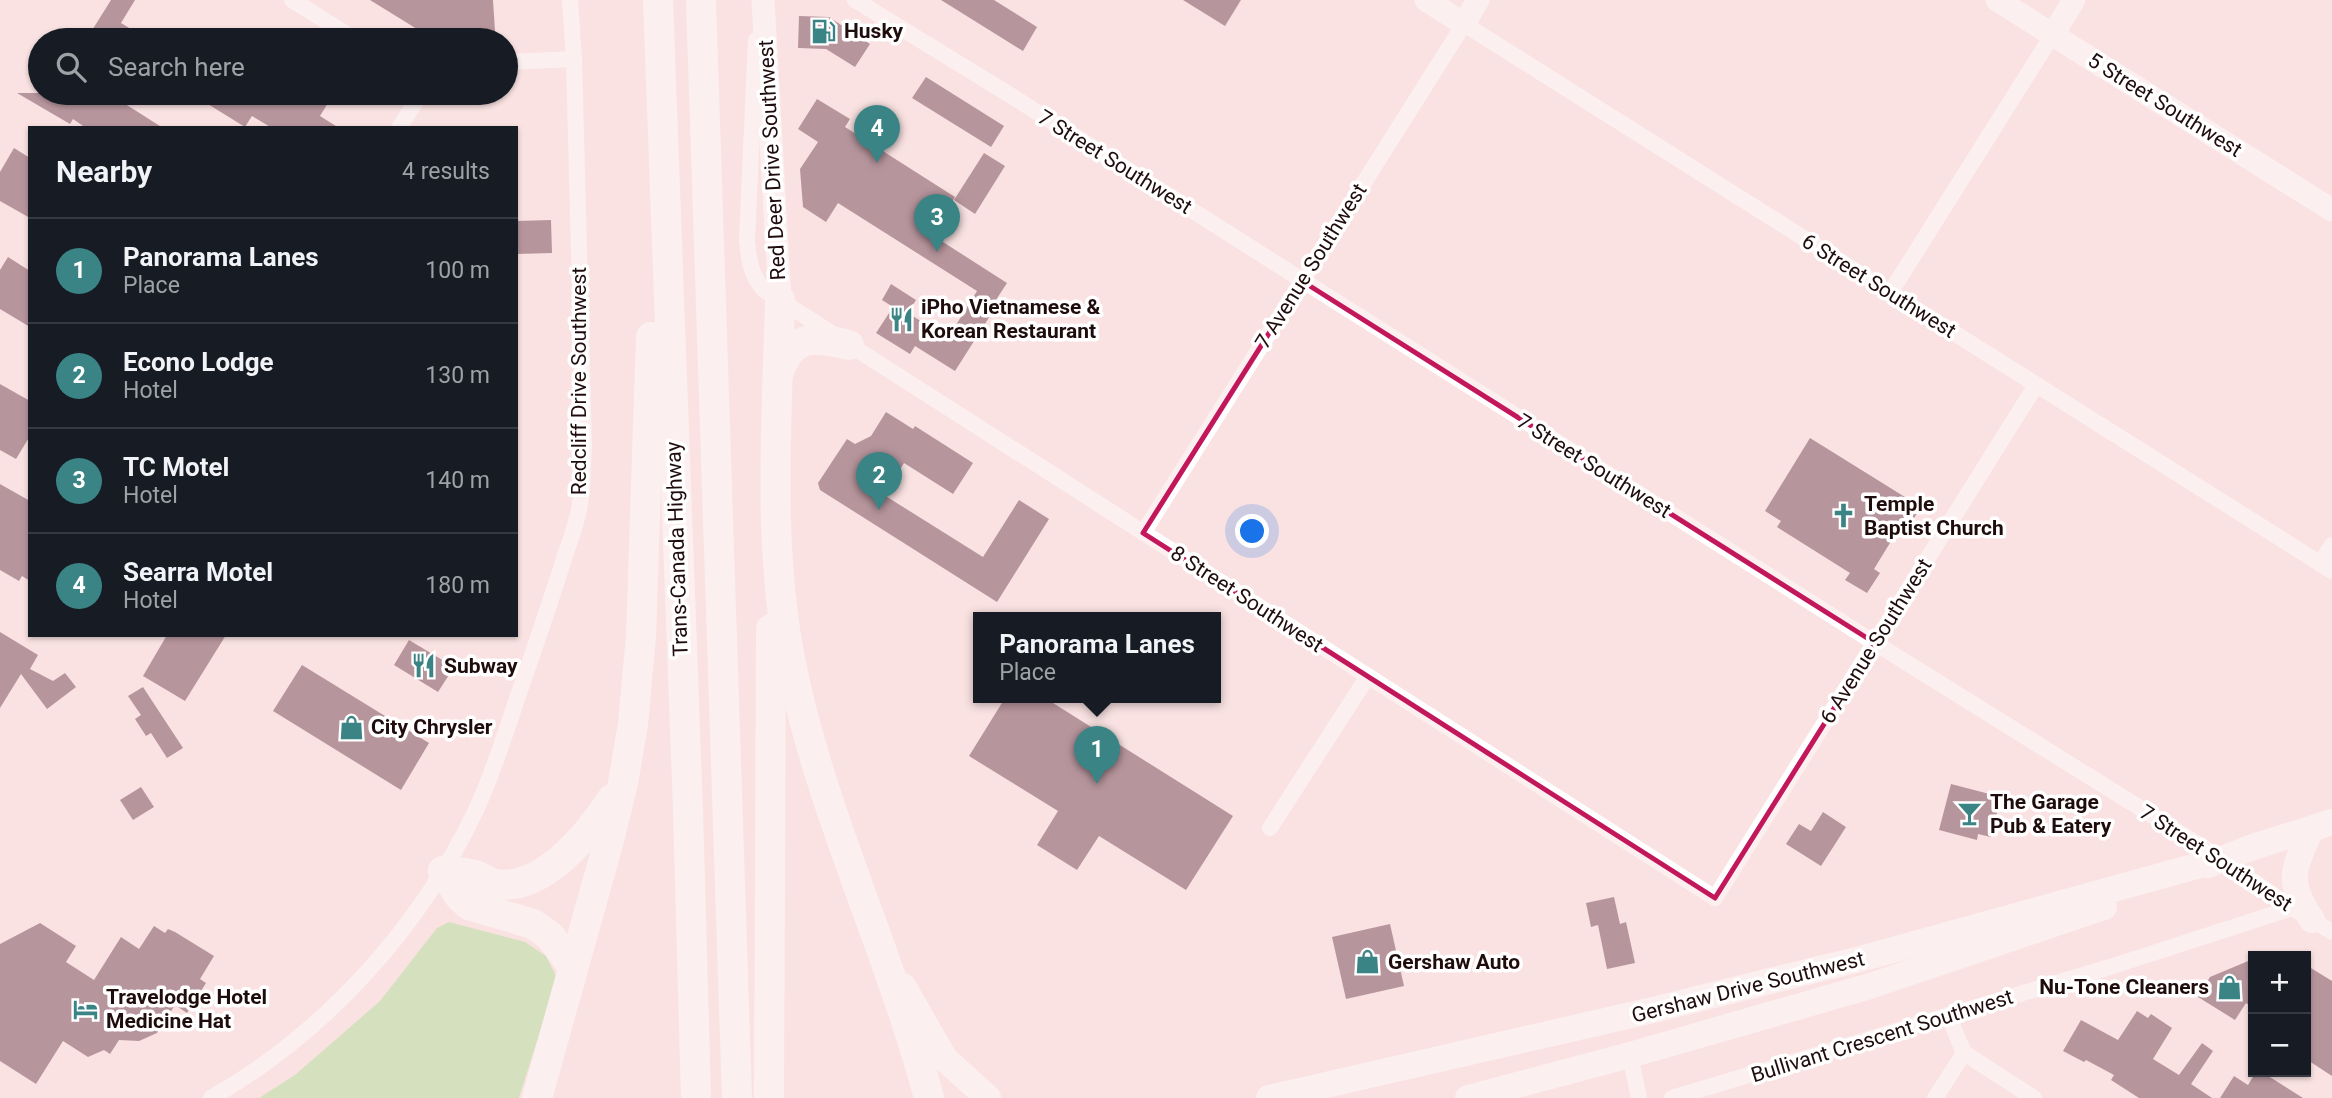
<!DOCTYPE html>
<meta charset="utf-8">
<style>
:root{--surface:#171b24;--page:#242831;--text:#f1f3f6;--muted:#9ea1a6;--line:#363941;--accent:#3b8485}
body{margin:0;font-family:Roboto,sans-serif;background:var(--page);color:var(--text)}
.controls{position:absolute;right:21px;bottom:21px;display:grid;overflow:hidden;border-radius:0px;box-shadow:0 2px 5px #0004}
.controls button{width:63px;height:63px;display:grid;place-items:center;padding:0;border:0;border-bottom:2px solid var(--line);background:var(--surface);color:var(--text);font:35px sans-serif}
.you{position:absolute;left:1253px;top:532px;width:24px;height:24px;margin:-18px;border:5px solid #fff;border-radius:50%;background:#1a73e8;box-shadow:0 0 0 10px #1a73e833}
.badge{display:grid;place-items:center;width:46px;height:46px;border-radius:50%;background:var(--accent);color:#fff;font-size:23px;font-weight:700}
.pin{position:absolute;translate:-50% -58px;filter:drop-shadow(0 2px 4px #0008)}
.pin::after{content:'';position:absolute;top:37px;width:24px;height:21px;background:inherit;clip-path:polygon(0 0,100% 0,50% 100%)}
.popup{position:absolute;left:973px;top:612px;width:248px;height:91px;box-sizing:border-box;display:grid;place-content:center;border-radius:0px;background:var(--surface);filter:drop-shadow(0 2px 5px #0005);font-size:23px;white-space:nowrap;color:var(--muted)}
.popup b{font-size:26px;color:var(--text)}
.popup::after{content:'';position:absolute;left:50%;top:100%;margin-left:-14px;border:14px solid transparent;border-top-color:var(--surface)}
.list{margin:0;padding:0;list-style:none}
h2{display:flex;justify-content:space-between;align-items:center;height:91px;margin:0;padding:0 28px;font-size:30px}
h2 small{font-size:23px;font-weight:400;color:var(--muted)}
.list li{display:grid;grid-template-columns:46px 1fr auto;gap:21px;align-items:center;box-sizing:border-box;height:105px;padding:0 28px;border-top:2px solid var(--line)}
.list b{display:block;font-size:26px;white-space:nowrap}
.list p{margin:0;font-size:23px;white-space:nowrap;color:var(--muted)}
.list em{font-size:23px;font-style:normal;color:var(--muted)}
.icon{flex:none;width:38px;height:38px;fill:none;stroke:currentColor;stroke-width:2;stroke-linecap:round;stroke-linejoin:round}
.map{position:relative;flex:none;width:2332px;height:1098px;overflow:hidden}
.search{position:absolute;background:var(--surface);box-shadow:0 2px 5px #0004;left:28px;top:28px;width:490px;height:77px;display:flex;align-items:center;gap:18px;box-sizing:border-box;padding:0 24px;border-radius:38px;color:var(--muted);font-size:26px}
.panel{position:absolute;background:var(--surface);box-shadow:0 2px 5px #0004;left:28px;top:126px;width:490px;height:511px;border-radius:0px}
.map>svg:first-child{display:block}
.green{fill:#a8e193}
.building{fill:#663949}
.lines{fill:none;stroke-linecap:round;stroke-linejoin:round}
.street{stroke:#fff;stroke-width:16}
.secondary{stroke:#fff;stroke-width:23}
.primary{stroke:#fff;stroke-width:26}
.highway{stroke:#fff;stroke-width:30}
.marked{fill:none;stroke:#c2185b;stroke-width:5;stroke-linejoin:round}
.labels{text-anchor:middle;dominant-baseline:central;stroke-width:7;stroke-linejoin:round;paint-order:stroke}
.poi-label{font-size:21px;font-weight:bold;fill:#1f0c0d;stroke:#fff;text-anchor:start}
.street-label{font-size:21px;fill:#1f0c0d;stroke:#fff}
</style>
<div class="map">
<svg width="2332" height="1098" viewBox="0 0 2332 1098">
<rect width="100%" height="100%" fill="#fae2e2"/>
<polygon class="green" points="449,922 525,942 546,956 557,978 519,1098 259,1098 295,1075 380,1001 437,928"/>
<g class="building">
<polygon points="111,0 135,0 121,23 149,40 86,40"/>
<polygon points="370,0 493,0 495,31 425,34"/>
<polygon points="941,0 994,0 1037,27 1023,51"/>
<polygon points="1183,0 1241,0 1225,26"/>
<polygon points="799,16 829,17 870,44 855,67 826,49 798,48"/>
<polygon points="926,77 1004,126 991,147 912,98"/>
<polygon points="17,93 108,93 163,128 86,128 73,119 70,124"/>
<polygon points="190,93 334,93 320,116 339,128 272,128 252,116 245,127"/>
<polygon points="817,99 850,119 845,127 955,197 932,235 1007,283 994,303 997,305 955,371 915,346 910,354 876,333 893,307 882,300 891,284 916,300 908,313 948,338 977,291 838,203 826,222 803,207 800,169 818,142 798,129"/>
<polygon points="14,148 30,158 30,218 0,201 0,172"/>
<polygon points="984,153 1005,166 975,214 954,200"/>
<polygon points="551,220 552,253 516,254 516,221"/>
<polygon points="8,257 30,271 30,327 0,309 0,270"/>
<polygon points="0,384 30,401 30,436 16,459 0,450"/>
<polygon points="886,412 913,429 915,426 973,463 953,494 904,463 884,495 983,557 1019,500 1049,519 997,602 820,490 818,483 847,439 855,444 871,436"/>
<polygon points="1810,438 1921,507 1907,529 1901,525 1874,569 1880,573 1867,593 1845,580 1850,573 1777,527 1781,521 1765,511"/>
<polygon points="0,484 30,501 30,581 22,576 19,581 0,570"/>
<polygon points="0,632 38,655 30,669 53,681 65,673 76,687 47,709 21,674 0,708"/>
<polygon points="167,635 226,635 185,701 143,676"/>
<polygon points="409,640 454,667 438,692 394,665"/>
<polygon points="302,665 429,743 401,790 273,711"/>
<polygon points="143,687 183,748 167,758 151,733 146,736 135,719 141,715 128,696"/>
<polygon points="1005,698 1045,698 1233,816 1186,890 1099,836 1077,870 1037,845 1058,811 969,756"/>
<polygon points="1951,784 2001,797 1991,837 1978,834 1977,840 1939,830"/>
<polygon points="141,787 154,807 133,820 120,800"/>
<polygon points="1823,812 1846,827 1821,866 1786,844 1799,824 1811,831"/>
<polygon points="1614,897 1620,924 1626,922 1635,963 1607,969 1598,925 1591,927 1586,903"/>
<polygon points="40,923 76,946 66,962 94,980 121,937 139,949 154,926 165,933 168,929 175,932 214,956 200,979 206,983 187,1013 175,1005 157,1033 139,1041 119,1040 110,1054 104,1050 88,1057 63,1041 36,1084 0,1061 0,944"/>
<polygon points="1390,924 1404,986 1346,999 1332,937"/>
<polygon points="2253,959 2253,1008 2246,1003 2235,1020 2198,997 2210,977"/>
<polygon points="2306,965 2332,981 2332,1076 2306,1059"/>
<polygon points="2137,1011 2148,1018 2151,1014 2172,1028 2153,1059 2179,1075 2202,1043 2213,1051 2191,1084 2212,1098 2139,1098 2111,1080 2114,1075 2086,1060 2084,1062 2063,1051 2081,1020 2118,1040"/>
<polygon points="2256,1072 2262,1072 2303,1098 2220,1098 2234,1076 2248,1085"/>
</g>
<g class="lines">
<g class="street">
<polyline points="292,0 356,40"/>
<polyline points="855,0 1018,100 1875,643 2222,859 2292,908 2332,932"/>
<path d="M 756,40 L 747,240 C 749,260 750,274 764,290 L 1715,898 L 2036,385"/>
<polyline points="506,62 574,59"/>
<polyline points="399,128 421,93"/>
<polyline points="1890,293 2053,34"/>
<polyline points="1143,533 1464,24 2332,571"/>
<polyline points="2320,564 2332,545"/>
<polyline points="1270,828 1368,676"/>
<polyline points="1948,1015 1964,1053 2034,1098"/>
<polyline points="1630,1055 1639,1098"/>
<path d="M 211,1098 C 325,1033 420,928 476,810 C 497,765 510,717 527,670 C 539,635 551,600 562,565 C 568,545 577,525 580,504 C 583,485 583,465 584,446 L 574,59 L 570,0"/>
<polyline points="1672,1098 2110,967 2292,908"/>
<polyline points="1935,1098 1964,1053"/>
</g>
<g class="secondary">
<polyline points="763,0 780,300"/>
<polyline points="1426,0 1464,24 1478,0"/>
<polyline points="1997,0 2332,210"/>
<polyline points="2053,34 2074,0"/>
</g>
<g class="primary">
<path d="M 2311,829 C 2294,868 2285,881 2312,920"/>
<polyline points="2208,865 2250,848 2332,822"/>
<polyline points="903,986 945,1059 988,1098"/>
<polyline points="1269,1098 1653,1010 1864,958 2222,859"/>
<polyline points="1468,1098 1630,1055 1870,986 2104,907"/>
</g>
<g class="highway">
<polyline points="658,0 688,810 696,1098"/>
<polyline points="701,0 737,1098"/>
<path d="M 780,300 C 777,421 767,545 791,664 C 821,813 890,951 929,1098"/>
<path d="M 778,374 C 792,334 813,336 849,345"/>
<path d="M 443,871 C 453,872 465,872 475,875 C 482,877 488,883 495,884 C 543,892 589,834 612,799"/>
<polyline points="443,871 460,897 469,905 533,924 550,936 573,967"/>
<polyline points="537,1098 608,844 623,783 633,724 641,636 651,337"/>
<polyline points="769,1098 771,629"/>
</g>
</g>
<path d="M0 0H2332V1098H0ZM 1302,281 L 1875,643 L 1715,898 L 1143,533 Z" fill="#fae2e2" fill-opacity=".55" fill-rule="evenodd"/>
<path class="marked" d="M 1302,281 L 1875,643 L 1715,898 L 1143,533 Z"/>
<defs>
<symbol id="fuel-bare" viewBox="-9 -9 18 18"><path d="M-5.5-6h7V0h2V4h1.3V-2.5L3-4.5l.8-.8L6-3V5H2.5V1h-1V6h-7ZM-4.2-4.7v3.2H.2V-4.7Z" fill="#3b8485" stroke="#fff" stroke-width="2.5" paint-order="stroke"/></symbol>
<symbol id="restaurant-bare" viewBox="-9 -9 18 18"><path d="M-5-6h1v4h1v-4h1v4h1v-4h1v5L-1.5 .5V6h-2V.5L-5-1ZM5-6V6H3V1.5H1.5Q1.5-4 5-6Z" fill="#3b8485" stroke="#fff" stroke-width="2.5" paint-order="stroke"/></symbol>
<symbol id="church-bare" viewBox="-9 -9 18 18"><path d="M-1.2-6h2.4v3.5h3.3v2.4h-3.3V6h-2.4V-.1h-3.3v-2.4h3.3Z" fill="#3b8485" stroke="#fff" stroke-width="2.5" paint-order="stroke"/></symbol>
<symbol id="shop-bare" viewBox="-9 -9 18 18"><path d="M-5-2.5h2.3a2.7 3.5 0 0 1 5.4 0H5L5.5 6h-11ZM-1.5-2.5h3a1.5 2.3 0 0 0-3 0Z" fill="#3b8485" stroke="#fff" stroke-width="2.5" paint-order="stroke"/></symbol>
<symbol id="bar-bare" viewBox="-9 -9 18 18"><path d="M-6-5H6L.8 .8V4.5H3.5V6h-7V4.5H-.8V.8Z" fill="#3b8485" stroke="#fff" stroke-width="2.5" paint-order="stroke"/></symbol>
<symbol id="hotel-bare" viewBox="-9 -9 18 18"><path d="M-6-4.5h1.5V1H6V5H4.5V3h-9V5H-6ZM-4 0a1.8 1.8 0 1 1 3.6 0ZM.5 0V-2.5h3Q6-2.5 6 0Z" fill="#3b8485" stroke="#fff" stroke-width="2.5" paint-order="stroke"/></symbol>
</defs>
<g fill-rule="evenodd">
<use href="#fuel-bare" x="806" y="14" width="35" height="35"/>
<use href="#restaurant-bare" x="884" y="302" width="35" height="35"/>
<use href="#church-bare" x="1826" y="498" width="35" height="35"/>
<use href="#restaurant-bare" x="406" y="648" width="35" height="35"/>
<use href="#shop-bare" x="334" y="710" width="35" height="35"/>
<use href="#bar-bare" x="1952" y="796" width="35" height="35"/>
<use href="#shop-bare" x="1350" y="944" width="35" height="35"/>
<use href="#shop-bare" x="2212" y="970" width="35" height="35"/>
<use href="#hotel-bare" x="68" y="992" width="35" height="35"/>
</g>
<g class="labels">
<g class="poi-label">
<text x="844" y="31">Husky</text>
<text x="921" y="307">iPho Vietnamese &amp;<tspan x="921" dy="24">Korean Restaurant</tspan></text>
<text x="1864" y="504">Temple<tspan x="1864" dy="24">Baptist Church</tspan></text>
<text x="444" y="666">Subway</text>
<text x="371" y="727">City Chrysler</text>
<text x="1990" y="802">The Garage<tspan x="1990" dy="24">Pub &amp; Eatery</tspan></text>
<text x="1388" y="962">Gershaw Auto</text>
<text x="2209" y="987" text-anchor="end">Nu-Tone Cleaners</text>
<text x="106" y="997">Travelodge Hotel<tspan x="106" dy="24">Medicine Hat</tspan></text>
</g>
<g class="street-label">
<text transform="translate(2165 105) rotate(32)">5 Street Southwest</text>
<text transform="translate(772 160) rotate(-93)">Red Deer Drive Southwest</text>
<text transform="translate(1115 162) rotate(32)">7 Street Southwest</text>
<text transform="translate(1311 266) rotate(-58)">7 Avenue Southwest</text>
<text transform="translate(1879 286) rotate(32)">6 Street Southwest</text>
<text transform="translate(579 381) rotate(-90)">Redcliff Drive Southwest</text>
<text transform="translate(1594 466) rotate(32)">7 Street Southwest</text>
<text transform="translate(677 549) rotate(-92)">Trans-Canada Highway</text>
<text transform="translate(1247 599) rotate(33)">8 Street Southwest</text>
<text transform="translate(1876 641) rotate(-58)">6 Avenue Southwest</text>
<text transform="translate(2216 858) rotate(33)">7 Street Southwest</text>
<text transform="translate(1748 987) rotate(-14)">Gershaw Drive Southwest</text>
<text transform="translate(1882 1036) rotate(-17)">Bullivant Crescent Southwest</text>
</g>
</g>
</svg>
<div class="controls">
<button>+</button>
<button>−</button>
</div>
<div class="you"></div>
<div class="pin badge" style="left:1097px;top:784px">1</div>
<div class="popup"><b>Panorama Lanes</b>Place</div>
<div class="pin badge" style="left:879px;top:510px">2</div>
<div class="pin badge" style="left:937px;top:252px">3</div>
<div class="pin badge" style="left:877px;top:163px">4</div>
<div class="search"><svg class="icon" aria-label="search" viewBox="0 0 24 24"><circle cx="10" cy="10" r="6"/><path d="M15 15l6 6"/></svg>Search here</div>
<section class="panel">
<h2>Nearby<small>4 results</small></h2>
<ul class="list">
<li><span class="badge">1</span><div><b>Panorama Lanes</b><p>Place</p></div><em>100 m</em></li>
<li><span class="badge">2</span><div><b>Econo Lodge</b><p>Hotel</p></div><em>130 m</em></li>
<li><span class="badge">3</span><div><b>TC Motel</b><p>Hotel</p></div><em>140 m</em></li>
<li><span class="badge">4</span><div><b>Searra Motel</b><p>Hotel</p></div><em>180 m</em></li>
</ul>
</section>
</div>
